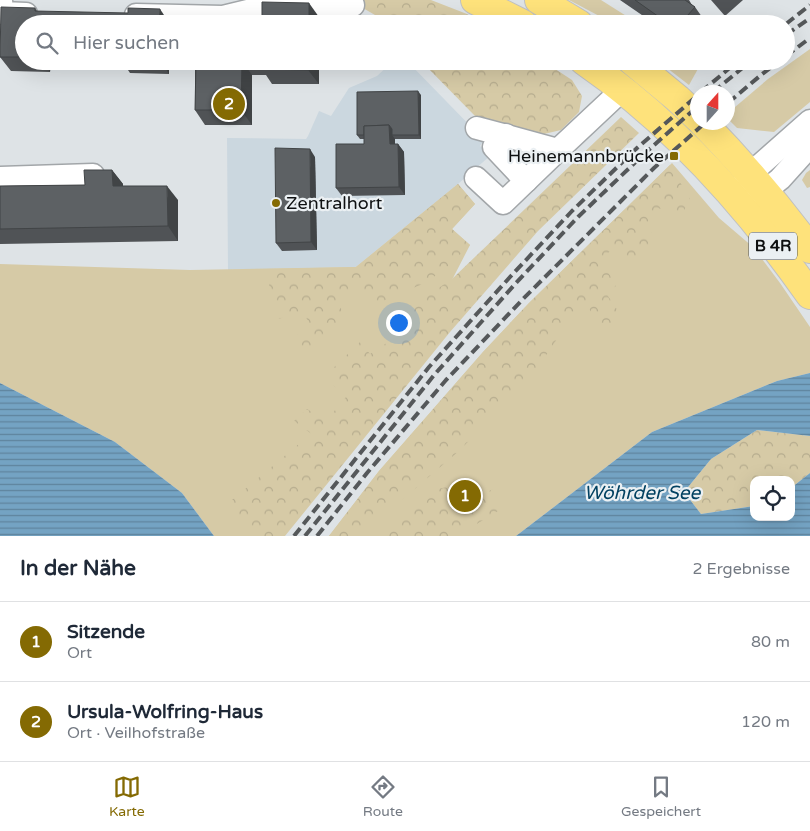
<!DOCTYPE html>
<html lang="de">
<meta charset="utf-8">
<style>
:root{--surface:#fff;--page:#f6f6f7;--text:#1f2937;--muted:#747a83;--line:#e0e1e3;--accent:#846a03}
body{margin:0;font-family:"Varela Round",sans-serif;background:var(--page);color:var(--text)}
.controls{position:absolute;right:15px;bottom:15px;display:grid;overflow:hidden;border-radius:10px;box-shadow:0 5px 20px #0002}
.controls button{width:45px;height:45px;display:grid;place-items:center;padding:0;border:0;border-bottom:1px solid var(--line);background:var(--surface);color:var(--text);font:25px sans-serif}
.compass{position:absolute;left:690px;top:85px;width:45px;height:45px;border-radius:50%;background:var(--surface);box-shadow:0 5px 20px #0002;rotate:21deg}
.you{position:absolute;left:398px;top:322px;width:18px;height:18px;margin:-12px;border:4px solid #fff;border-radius:50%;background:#1a73e8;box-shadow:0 0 0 8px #1a73e833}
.badge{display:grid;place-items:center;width:32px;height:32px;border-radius:50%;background:var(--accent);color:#fff;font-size:16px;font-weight:700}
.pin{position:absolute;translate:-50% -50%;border:2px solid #fff;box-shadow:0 1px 5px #0006}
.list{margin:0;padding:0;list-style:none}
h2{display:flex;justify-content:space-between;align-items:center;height:65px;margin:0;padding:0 20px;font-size:21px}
h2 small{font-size:16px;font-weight:400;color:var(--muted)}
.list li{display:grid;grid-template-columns:32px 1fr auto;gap:15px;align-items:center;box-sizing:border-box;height:80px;padding:0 20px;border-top:1px solid var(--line)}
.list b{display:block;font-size:19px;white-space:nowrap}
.list p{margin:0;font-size:16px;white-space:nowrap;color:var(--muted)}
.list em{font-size:16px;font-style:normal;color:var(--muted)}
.icon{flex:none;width:28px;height:28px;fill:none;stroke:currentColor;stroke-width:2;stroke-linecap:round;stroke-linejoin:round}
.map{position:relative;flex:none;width:810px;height:536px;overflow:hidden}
.search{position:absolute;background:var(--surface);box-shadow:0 5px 20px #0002;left:15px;right:15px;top:15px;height:55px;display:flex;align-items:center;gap:12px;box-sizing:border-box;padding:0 18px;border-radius:28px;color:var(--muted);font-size:19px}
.sheet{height:225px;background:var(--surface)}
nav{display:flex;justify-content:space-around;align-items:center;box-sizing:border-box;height:70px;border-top:1px solid var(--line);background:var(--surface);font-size:14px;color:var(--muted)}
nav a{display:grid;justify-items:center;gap:2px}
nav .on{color:var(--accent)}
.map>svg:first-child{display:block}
.built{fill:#cbd7df}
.green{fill:#d6caa6}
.forest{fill:url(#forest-crowns)}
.water{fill:url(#water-rules)}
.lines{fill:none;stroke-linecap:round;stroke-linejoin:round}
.minor-casing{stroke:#a2a6a9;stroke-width:25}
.major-casing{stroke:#c0c1c1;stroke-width:30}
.minor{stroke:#fff;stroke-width:22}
.major{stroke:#fee27b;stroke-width:28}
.rail{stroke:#55585a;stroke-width:4;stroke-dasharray:10 5;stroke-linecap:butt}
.wall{fill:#505356}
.shaded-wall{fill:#414446}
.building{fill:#5d6164;stroke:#414446}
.poi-dot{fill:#846a03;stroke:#ebf0f3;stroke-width:2}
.labels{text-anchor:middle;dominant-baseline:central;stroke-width:4.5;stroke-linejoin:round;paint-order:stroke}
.shield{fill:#ebf0f3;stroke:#505355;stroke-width:1}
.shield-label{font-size:16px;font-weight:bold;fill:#0e1011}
.poi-label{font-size:18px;fill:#0e1011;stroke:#ebf0f3;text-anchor:end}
.water-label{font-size:19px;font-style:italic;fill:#014161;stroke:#ebf0f3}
</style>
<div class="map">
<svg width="810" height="536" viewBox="0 0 810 536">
<defs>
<pattern id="forest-crowns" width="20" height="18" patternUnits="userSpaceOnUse" patternTransform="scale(1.25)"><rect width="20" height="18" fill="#d6caa6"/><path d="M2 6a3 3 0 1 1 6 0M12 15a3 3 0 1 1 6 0" fill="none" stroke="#b6ac8e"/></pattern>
<pattern id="water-rules" width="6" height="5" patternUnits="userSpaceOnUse" patternTransform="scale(1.25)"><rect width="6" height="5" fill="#74a3c3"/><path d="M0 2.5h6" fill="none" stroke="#5e839d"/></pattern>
</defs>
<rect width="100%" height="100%" fill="#dee3e6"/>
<polygon class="built" points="393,61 407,61 484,140 480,146 491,155 458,184 356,267 228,270 227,138 306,139 308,136 319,111 331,116 349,88 377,76"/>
<g class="green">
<polygon points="569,0 601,0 639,24 610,24 603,18"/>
<polygon points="810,49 810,102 774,132 737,128 728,119 728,113 768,79"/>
<polygon points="658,61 691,61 699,67 689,85"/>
<polygon points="672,163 719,218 753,247 780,283 810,327 810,373 777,381 652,432 516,536 329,536 379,471 483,352 529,303"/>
<polygon points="810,170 810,187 807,188 802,180 806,173"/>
<polygon points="458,184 475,204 452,229 470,245 453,278 272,536 214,536 182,493 115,442 0,383 0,264 190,270 356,267"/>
</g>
<g class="forest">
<polygon points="349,0 431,0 467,14 482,24 384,24 375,15"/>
<polygon points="421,61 543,61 572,80 582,96 579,112 561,130 544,134 477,118"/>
<polygon points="621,117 639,133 538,231 450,332 285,536 260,536 226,505 300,443 313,435 294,421 307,409 326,421 346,397 324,377 360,342 370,354 409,328 403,313 453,278"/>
<polygon points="670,165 690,199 681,216 658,208 648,221 657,247 629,264 615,247 601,259 616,286 606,293 618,311 604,335 599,329 589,308 563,330 535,372 460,450 360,536 329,536 379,471 483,352 529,303"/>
<polygon points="458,184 475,204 452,229 470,245 448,266 427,282 372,306 359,292 339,301 343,316 304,359 293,337 312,328 303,312 278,319 265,269 356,267"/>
<polygon points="757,430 810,436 810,473 791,488 791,480 754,480 754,506 701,514 684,492 711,459"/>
<polygon points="455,486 466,503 493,489 503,508 457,536 383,536 387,530 436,489"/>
</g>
<g class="water">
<polygon points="810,373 810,436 757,430 711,459 684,492 701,514 754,506 754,517 791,517 791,488 810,473 810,536 516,536 652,432 777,381"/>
<polygon points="0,383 115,442 182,493 214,536 0,536"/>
</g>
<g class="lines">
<defs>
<g id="minor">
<polyline points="1,0 2,13 26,14"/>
<polyline points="136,15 223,17 268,6 353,5"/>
<polyline points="477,128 558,150"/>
<polyline points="506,135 494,147 526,181"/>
<polyline points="0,178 93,175"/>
<polyline points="476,178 503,203 558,150 622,90"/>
<polyline points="741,187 750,174 810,121"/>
<polyline points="750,195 765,191 780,179 810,146"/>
</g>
<g id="major">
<polyline points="475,0 523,24"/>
<polyline points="539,0 579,24"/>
<path d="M 584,61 C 672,122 749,208 810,295"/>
<polyline points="632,61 678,99 698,118"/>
<path d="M 702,122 C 741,162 777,204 810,249"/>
</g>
</defs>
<use href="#minor" class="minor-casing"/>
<use href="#major" class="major-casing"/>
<use href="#minor" class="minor"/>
<use href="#major" class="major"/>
<g class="rail">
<polyline points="786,24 810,5"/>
<polyline points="786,35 810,18"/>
<polyline points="786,56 810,38"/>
<polyline points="701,92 738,61"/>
<polyline points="713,92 751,61"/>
<polyline points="728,103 761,75 779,61"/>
<polyline points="294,536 429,367 510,277 572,211 637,148 698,95"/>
<polyline points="305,536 435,374 516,283 578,217 644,154 698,106"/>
<polyline points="317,536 367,473 446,380 523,299 654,168 706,122"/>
</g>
</g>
<g class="wall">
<polygon points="620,0 689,0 692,5 695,7 707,24 655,24"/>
<polygon points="711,0 743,0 725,16"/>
<polygon points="35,8 37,11 170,24 24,24 24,61 51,61 50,72 11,71 0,57"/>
<polygon points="68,61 108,61 108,68 72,67"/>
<polygon points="122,61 319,61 319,84 272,84 266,75 252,75 252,125 205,125 195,110 195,69 169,69 169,74 130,73"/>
<polygon points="421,95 421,139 395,139 395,144 398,144 404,152 405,195 342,196 336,188 364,144 364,139 360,139 357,135"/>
<polygon points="315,157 317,250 282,251 276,243"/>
<polygon points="112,170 123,184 123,186 178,200 178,241 0,244 0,186 85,185"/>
</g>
<g class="shaded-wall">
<polygon points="309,3 319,17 319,24 309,24"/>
<polygon points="160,9 170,24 159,24"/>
<polygon points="43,61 51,61 50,72"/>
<polygon points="103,61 108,61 108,68"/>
<polygon points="161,61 164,61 169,69 169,74"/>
<polygon points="242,61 252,75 252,125 241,110"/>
<polygon points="308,61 319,61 319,84 308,70"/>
<polygon points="418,91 421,95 421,139 419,135"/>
<polygon points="389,125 395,133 392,135 395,139 395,152 390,144"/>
<polygon points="398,144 404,152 405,195 399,187"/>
<polygon points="310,149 315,157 317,250 311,242"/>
<polygon points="112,170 123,184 123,201 113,186"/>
<polygon points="167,186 178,200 178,241 168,226"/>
</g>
<g class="building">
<polygon points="635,0 685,0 695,7 680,24 669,24"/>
<polygon points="262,2 309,3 309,24 262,24"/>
<polygon points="1,7 35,8 35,11 128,13 128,8 160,9 159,24 24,24 24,57 0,57"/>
<polygon points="170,19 200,20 200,22 207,22 207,24 170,24"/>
<polygon points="196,61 242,61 241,110 195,110"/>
<polygon points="262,61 308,61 308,70 262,69"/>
<polygon points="418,91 419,135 392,135 392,129 389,125 364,126 364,135 357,135 357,92"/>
<polygon points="389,125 390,144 398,144 399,187 336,188 336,144 364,144 364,126"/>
<polygon points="275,148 310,149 311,242 276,243"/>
<polygon points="84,170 112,170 113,186 167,186 168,226 0,229 0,186 85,185"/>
</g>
<g class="poi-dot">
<rect x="669" y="151" width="10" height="10" rx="2.5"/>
<circle cx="276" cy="203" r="5"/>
</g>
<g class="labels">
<rect class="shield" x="749" y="232.5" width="48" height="27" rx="4"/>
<g class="shield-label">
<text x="773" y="246">B 4R</text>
</g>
<g class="poi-label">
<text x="664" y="156">Heinemannbrücke</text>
<text x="286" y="203" text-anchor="start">Zentralhort</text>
</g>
<g class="water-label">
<text x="642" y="493">Wöhrder See</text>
</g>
</g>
</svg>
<div class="controls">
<button><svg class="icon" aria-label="locate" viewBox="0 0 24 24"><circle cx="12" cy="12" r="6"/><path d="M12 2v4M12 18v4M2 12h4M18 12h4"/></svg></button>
</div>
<svg class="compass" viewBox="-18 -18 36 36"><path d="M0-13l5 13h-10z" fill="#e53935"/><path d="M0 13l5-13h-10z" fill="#747a83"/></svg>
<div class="you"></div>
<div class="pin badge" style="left:465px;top:496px">1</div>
<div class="pin badge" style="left:229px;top:104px">2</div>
<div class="search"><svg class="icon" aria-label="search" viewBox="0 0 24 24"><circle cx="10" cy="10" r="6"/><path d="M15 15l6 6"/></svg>Hier suchen</div>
</div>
<section class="sheet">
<h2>In der Nähe<small>2 Ergebnisse</small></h2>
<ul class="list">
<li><span class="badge">1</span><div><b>Sitzende</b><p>Ort</p></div><em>80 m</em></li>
<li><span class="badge">2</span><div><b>Ursula-Wolfring-Haus</b><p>Ort · Veilhofstraße</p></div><em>120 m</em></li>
</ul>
</section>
<nav>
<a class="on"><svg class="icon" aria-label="map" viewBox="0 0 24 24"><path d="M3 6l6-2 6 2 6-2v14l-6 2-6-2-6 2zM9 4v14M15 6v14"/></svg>Karte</a>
<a><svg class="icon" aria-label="directions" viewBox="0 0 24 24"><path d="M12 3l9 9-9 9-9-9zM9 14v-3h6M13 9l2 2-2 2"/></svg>Route</a>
<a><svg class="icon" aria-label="saved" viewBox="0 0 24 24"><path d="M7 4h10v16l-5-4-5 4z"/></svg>Gespeichert</a>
</nav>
